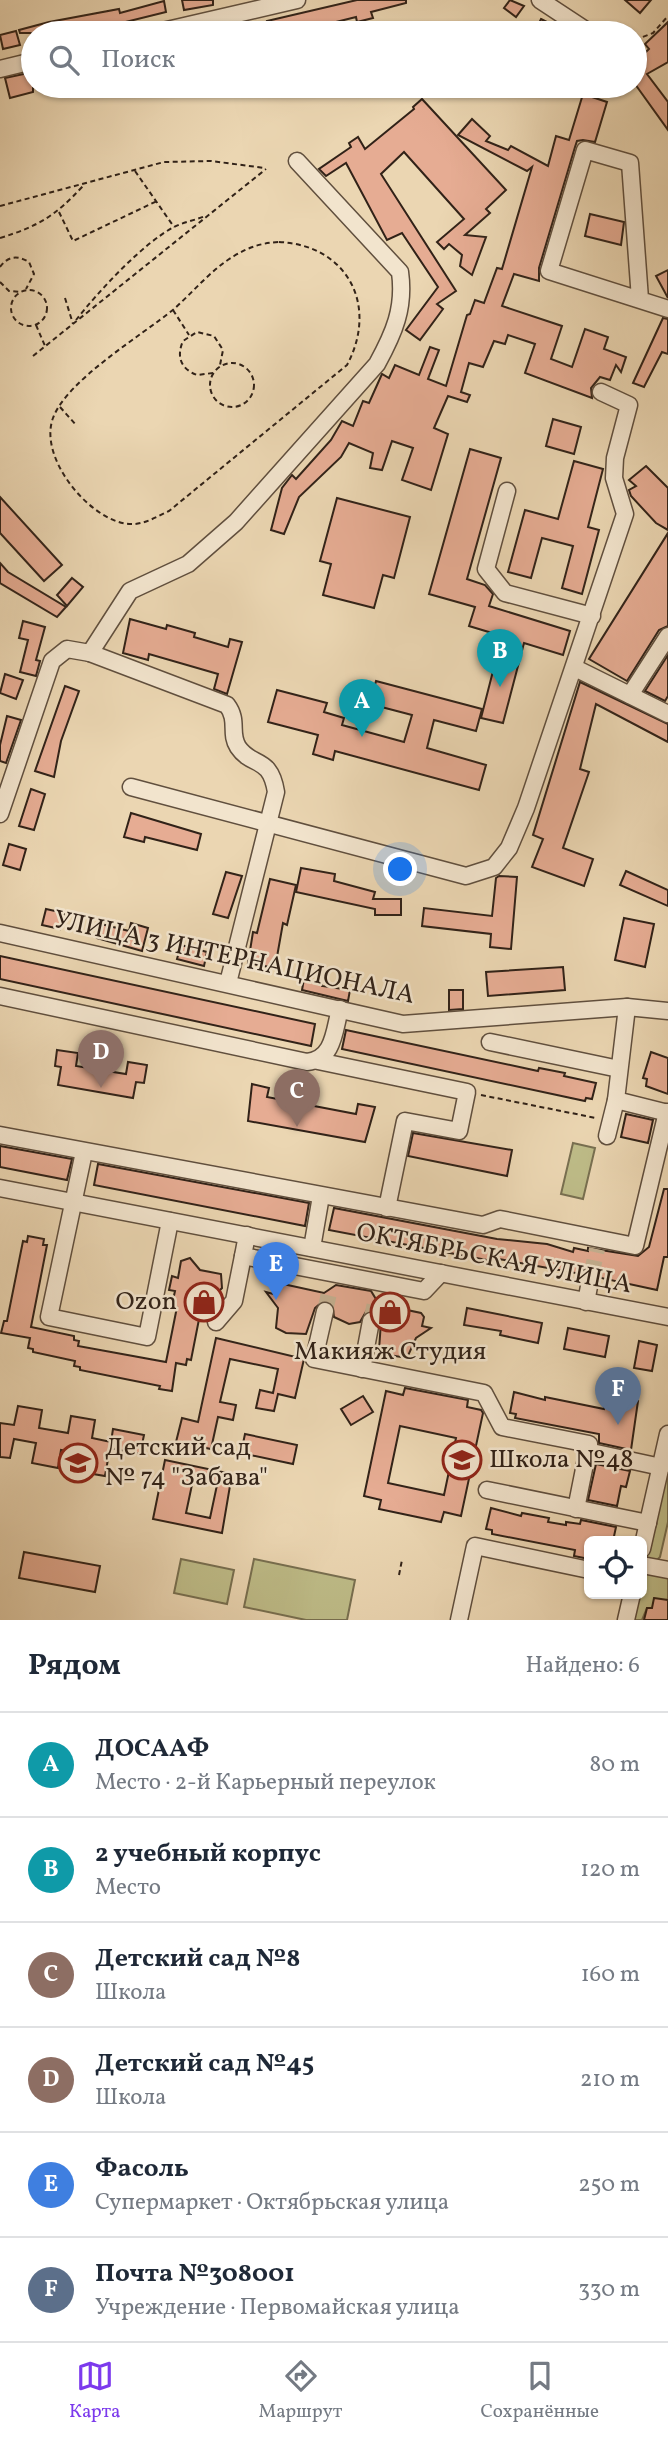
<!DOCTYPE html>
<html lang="ru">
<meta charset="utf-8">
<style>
:root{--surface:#fff;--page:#f6f6f7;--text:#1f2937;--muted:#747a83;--line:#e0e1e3;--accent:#7c3aed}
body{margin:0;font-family:Vollkorn,serif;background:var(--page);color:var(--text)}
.controls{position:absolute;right:21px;bottom:21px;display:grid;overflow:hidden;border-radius:10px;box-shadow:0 2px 5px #0004}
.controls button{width:63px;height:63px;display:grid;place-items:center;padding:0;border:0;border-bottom:2px solid var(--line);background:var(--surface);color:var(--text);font:35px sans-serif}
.you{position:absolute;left:401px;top:870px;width:24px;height:24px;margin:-18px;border:5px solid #fff;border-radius:50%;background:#1a73e8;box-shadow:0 0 0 10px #1a73e833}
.badge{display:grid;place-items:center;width:46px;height:46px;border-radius:50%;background:var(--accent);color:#fff;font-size:23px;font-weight:700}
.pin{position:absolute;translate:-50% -58px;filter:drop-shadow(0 2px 4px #0008)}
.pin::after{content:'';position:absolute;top:37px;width:24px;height:21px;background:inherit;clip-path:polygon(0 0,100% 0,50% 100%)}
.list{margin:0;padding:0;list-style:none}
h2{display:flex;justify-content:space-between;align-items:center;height:91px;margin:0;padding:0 28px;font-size:30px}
h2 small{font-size:23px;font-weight:400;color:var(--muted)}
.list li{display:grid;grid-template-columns:46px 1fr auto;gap:21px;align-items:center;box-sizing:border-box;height:105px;padding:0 28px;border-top:2px solid var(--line)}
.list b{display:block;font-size:26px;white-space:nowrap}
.list p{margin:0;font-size:23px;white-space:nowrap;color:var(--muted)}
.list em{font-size:23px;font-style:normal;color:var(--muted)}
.icon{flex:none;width:38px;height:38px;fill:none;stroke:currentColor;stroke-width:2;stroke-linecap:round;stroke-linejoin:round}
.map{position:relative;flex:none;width:668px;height:1620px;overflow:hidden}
.search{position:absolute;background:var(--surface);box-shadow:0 2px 5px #0004;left:21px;right:21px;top:21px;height:77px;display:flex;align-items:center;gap:18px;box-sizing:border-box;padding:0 24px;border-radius:38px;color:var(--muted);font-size:26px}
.sheet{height:721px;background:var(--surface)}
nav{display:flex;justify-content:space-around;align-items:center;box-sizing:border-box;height:98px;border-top:2px solid var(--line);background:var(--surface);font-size:19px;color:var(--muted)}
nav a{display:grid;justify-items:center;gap:4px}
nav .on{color:var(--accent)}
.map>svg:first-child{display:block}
.green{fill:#bebc88;stroke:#786f50;stroke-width:2}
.building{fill:#e6ac93;stroke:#312218;stroke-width:2;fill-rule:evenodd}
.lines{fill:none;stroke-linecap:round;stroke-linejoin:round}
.minor-tunnel{stroke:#c6b293;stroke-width:16;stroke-dasharray:16 8;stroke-linecap:butt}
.minor-casing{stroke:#604f3e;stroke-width:19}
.path{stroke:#312218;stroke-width:2;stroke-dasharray:5 3.5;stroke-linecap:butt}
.minor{stroke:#f2e4cd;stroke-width:16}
.labels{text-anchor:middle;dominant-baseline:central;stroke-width:5;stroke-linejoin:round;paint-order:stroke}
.street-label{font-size:26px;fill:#312218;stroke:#f2e4cd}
.poi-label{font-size:26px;fill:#312218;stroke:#f2e4cd;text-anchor:start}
</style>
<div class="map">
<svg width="668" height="1620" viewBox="0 0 668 1620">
<rect width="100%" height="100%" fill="#ebd6b2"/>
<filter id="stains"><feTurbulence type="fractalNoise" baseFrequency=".00286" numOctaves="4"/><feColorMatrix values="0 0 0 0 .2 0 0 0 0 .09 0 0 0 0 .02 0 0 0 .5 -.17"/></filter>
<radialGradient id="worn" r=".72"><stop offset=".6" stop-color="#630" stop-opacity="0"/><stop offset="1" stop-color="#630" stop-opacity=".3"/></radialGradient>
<g class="green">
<polygon points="573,1143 595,1148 583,1199 561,1194"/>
<polygon points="668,1459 668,1522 660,1557 656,1561 648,1559 646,1554"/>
<polygon points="181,1559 234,1570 227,1604 174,1593"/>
<polygon points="254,1559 355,1580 347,1620 306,1620 244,1607"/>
<polygon points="646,1572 668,1576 668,1599 652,1608 647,1608 642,1620 632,1620 638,1594 642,1594 642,1577"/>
</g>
<g class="building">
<polygon points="182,0 213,0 213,5 184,10"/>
<polygon points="357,0 406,0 406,3 371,12 373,18 357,22 356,17 300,31 299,27 270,33 267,21"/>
<polygon points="510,0 524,6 516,17 504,8"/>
<polygon points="625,0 651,0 640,13"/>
<polygon points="164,1 166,12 81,33 20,33 19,30 49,22 119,9 120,13"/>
<polygon points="541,19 568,33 545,33 536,29"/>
<polygon points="668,22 668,62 647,74 668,102 668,130 635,84 635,63 649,49 645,44"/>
<polygon points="16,31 20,45 3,49 0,35"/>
<polygon points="33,72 33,92 10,98 5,78"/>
<polygon points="583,94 607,102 595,142 583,140 577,141 575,147 539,268 539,281 514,274 502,306 562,326 551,359 572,367 585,329 608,337 604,349 626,357 621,372 616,365 610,380 600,377 591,388 592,398 525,373 535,344 508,335 505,344 494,341 483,367 469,363 461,392 470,395 467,402 448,396 434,428 448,434 431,490 402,480 413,448 392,441 382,470 370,468 373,453 349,443 341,457 299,497 284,534 271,530 282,488 292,475 296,479 331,440 342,421 353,426 363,401 369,403 382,374 389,378 395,365 419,375 430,347 439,350 428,379 446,386 467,315 470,314 475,300 484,303 497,268 502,269 532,167 527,171 458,135 472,119 490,136 486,141 508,150 511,146 548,166 556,136 569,140"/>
<polygon points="422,99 506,190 486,209 490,213 465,235 486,237 472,275 460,266 462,255 449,244 444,249 437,242 464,219 404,152 381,174 456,291 437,304 443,309 420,340 406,330 438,287 402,233 387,240 346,163 326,176 319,169 351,147 349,143 358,137 365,149 414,109 413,107"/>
<polygon points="590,214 624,222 621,245 585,236"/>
<polygon points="668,270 668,298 656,276"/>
<polygon points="663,318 668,319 668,354 662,352 644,387 633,383"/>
<polygon points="553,419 581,427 574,454 546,446"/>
<polygon points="470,449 501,458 467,579 485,585 493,594 489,606 570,631 563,655 524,643 503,723 481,718 502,636 469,626 475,607 429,594"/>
<polygon points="574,461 603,469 588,527 599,530 582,594 562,588 573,546 542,538 531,578 508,572 525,510 558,519"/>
<polygon points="646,466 668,488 668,530 656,523 631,496 629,490 636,486 629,480"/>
<polygon points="0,497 62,565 44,581 0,533"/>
<polygon points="337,498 410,517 394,578 383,575 374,608 323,595 331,564 320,561"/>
<polygon points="668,533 668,626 659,630 627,681 589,659"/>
<polygon points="0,563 8,572 66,607 57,617 0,583"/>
<polygon points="72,578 83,587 67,606 57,595"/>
<polygon points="130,619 166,629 167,625 195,633 194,637 228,647 230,639 242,642 227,694 214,689 218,674 149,654 148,660 123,653"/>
<polygon points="23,621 45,627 36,660 40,661 36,676 20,672 28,640 19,638"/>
<polygon points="668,655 668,696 665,701 645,691"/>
<polygon points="5,674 23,680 16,699 0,693"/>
<polygon points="376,681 482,709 476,731 434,720 427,748 486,765 479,790 335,751 333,760 313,754 318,735 268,722 277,690 327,703 324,712 344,718 342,725 404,742 412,715 370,704"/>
<polygon points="580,682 668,724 668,742 596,704 580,769 589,772 563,848 593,859 584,886 532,867 543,839 533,835"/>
<polygon points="65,686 79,691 61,741 54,777 35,771"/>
<polygon points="7,716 21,720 6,763 0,761 0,745"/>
<polygon points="31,789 45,794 34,830 19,826"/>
<polygon points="131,813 201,834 197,850 145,837 144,842 124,837"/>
<polygon points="9,844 26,849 20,870 3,865"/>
<polygon points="301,868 335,874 334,881 375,892 373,899 401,899 401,915 375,915 375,909 296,892"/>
<polygon points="626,871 668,890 668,906 620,885"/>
<polygon points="226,872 242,876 228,918 213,914"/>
<polygon points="499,876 517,877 511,949 490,947 491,934 422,926 424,908 492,916 496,878"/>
<polygon points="270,879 296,885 287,925 283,923 275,968 248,963 253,932 257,933"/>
<polygon points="46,909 64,913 60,929 42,925"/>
<polygon points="624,918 654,924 645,967 615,960"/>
<polygon points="131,923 148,928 142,951 97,938 101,924 129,931"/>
<polygon points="181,945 207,952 204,966 177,959"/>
<polygon points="0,956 315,1024 311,1046 0,979"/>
<polygon points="563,967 565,990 488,996 486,972"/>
<polygon points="304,979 322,983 322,986 350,990 348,1001 302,990"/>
<polygon points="449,990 463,990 463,1009 449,1010"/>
<polygon points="346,1030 538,1071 539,1068 565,1073 564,1076 596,1083 592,1099 586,1098 585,1101 342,1049"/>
<polygon points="57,1050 78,1053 76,1066 126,1074 128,1062 147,1065 144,1083 136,1082 133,1098 58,1085 61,1067 55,1066"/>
<polygon points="651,1052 668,1058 668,1094 646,1086 647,1079 643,1078"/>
<polygon points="252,1084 269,1088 267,1097 356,1114 358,1104 375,1107 365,1142 248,1121"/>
<polygon points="626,1114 653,1120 648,1143 621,1137"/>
<polygon points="413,1133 512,1150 507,1176 408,1156"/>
<polygon points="0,1146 72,1159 67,1180 0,1167"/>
<polygon points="98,1164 309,1203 305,1226 94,1185"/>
<polygon points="664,1189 668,1189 668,1257 664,1257 657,1290 601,1278 598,1269 592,1266 584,1269 581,1274 493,1258 492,1261 329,1230 334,1208 497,1239 547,1244 573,1252 574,1248 588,1251 588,1248 638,1256 649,1247"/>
<polygon points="28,1236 44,1239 43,1245 47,1245 31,1327 74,1336 74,1340 79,1341 78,1346 166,1362 177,1307 172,1305 175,1291 169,1290 172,1276 178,1278 181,1261 190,1258 200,1270 221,1274 222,1288 217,1293 209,1290 207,1305 202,1304 191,1360 187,1359 186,1365 176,1363 172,1391 159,1389 160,1386 80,1370 80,1367 74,1366 75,1361 33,1352 33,1349 28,1348 30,1338 1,1333 4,1321 7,1321 23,1241 27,1242"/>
<polygon points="283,1284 324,1293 336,1285 371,1291 379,1304 421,1313 424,1317 422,1326 431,1328 416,1338 407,1358 389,1355 379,1350 381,1322 377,1313 367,1310 360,1322 349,1324 334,1317 332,1303 323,1301 315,1308 306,1334 286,1333 276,1328 278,1308 266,1292 277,1295 278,1286"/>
<polygon points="467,1308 542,1323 538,1343 500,1335 501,1331 464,1325"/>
<polygon points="568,1328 609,1336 605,1357 564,1349"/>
<polygon points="216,1338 304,1359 295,1398 278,1394 274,1411 256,1408 260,1390 273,1393 278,1369 230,1359 220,1402 236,1405 233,1420 218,1417 211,1449 176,1442 182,1418 198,1422"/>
<polygon points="639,1341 657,1345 652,1371 634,1368"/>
<path d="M 405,1388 L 468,1400 L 467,1407 L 481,1410 L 483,1413 L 461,1516 L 444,1512 L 441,1522 L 379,1509 L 381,1500 L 364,1496 L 386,1391 L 403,1395 ZM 400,1426 L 456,1438 L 444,1495 L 388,1483 Z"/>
<polygon points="514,1392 545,1400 545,1397 604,1409 607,1395 638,1401 631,1450 599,1443 599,1434 515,1418 516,1414 510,1413"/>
<polygon points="363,1396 373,1412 351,1425 341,1409"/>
<polygon points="18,1406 42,1410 39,1428 68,1433 71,1416 95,1420 92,1438 111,1442 113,1429 144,1435 140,1454 110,1448 105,1476 81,1472 84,1454 61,1450 58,1468 32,1463 36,1443 14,1439 10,1458 0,1457 0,1423 14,1425"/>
<polygon points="245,1434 297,1445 293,1464 241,1453"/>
<path d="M 165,1460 L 232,1474 L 222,1533 L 153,1519 ZM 193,1480 L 217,1485 L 210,1518 L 186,1513 Z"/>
<polygon points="596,1464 630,1471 626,1487 621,1486 617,1506 588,1500"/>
<polygon points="491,1508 521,1516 522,1513 549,1518 548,1522 566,1525 566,1522 580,1524 581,1520 616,1527 613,1541 589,1541 589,1559 574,1556 575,1550 492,1534 492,1530 486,1529"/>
<polygon points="24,1552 100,1566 95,1592 19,1578"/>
<polygon points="654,1598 668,1600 668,1620 644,1620 647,1608 652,1608"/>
</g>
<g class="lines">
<g class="minor-tunnel">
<polyline points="591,1276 597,1249"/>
<polyline points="325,1311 330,1289"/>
<polyline points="371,1321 376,1299"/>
</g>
<defs>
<g id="minor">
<polyline points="540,0 590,33"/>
<polyline points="154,33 297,0"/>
<polyline points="0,69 33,61"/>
<polyline points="640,299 630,163 585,150 549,271 668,309"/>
<polyline points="507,491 486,569 505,593 592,616"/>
<path d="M 90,653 L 130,591 L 188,564 L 236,522 L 377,364 C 394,333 405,308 400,272 L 297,161"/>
<polyline points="575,668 668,714"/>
<polyline points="630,695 668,636"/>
<polyline points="131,787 466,876 494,867 509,848 526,808 625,514 614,478 615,458 629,405 601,392"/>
<path d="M 0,814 L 52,661 L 67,649 L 90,653 L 227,705 C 239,721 229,733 238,747 C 252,768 270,755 276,792 L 228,983"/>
<polyline points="0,933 403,1024 627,1007 668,1011"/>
<path d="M 0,996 L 307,1062 C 334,1059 334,1031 340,1009"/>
<polyline points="627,1007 616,1100 668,1113"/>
<polyline points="490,1042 619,1069"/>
<polyline points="318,1061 467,1092 459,1131 405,1121 387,1208"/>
<polyline points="0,1135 483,1225 500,1219 635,1246 667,1112"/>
<polyline points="607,1136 616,1100"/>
<polyline points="84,1152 49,1317 147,1337 170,1221"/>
<polyline points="0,1188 668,1317"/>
<polyline points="247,1235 243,1256 424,1291 441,1273"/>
<polyline points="312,1248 321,1196"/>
<polyline points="586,1302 591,1276"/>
<polyline points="325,1311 314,1359 484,1393 502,1427 589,1444 576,1509"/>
<polyline points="216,1322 234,1301 243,1256"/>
<polyline points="362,1369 371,1321"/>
<polyline points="587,1451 661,1467"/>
<polyline points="487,1490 648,1523"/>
<polyline points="642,1549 668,1434"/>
<polyline points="642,1565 668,1570"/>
<polyline points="459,1620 475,1546 589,1570"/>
<polyline points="626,1620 632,1594"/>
</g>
</defs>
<use href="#minor" class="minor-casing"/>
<g class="path">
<polyline points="635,40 653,33 668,16"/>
<polyline points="135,171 174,227"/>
<polyline points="0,206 164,162 211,161 265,168"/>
<polyline points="59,212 73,241 157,201"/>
<path d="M 0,238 C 39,226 55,216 83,186"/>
<path d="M 279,242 C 347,245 379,305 347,365 L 169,511 C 156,517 144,525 129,524 C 90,521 38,458 53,418 C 67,380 141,336 174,309 C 193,292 212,269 234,256 C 249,247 261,243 279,242 Z"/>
<path d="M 0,267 C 8,256 17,255 29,262 L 34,274 L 26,289"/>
<polyline points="0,282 9,291 21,292"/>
<circle cx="29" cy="308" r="18"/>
<polyline points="65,298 73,324"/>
<polyline points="173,310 189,335"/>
<path d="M 76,320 C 98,292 143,243 174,227 C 184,222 196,220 205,216"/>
<polyline points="36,325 45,346"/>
<polyline points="33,356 266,169"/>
<circle cx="232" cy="385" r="22"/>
<path d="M 213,373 L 197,375 C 181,369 176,357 183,341 L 197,332 L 214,336 L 223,350 L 220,365"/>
<polyline points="60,407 76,425"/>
<polyline points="481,1095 596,1118"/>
<polyline points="399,1575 402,1560"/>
</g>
<use href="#minor" class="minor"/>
</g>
<defs>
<symbol id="shop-ring" viewBox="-11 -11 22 22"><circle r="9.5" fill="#f2e4cd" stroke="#8f2418" stroke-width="1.5"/><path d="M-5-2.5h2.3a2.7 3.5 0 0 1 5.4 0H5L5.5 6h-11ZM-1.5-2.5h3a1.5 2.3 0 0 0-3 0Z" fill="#8f2418"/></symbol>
<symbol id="school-ring" viewBox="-11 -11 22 22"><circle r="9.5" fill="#f2e4cd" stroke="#8f2418" stroke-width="1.5"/><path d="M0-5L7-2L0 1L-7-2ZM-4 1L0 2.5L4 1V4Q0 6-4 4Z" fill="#8f2418"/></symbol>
</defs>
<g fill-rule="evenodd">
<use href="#shop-ring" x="182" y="1280" width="44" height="44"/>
<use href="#shop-ring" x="368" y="1290" width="44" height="44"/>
<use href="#school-ring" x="440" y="1438" width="44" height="44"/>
<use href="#school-ring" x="56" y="1441" width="44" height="44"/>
</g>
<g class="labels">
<g class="street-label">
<text transform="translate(234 958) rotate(12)">УЛИЦА 3 ИНТЕРНАЦИОНАЛА</text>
<text transform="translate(494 1259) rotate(11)">ОКТЯБРЬСКАЯ УЛИЦА</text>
</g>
<g class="poi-label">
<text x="177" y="1302" text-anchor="end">Ozon</text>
<text x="390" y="1352" text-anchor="middle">Макияж Студия</text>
<text x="105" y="1448">Детский сад<tspan x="105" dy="30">№ 74 "Забава"</tspan></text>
<text x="489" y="1460">Школа №48</text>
</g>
</g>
<rect width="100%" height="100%" filter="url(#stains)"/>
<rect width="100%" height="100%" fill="url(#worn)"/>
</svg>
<div class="controls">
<button><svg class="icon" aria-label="locate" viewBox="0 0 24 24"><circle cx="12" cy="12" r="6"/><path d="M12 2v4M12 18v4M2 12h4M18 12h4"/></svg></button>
</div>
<div class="you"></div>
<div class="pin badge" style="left:362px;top:737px;background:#0f9aa8">A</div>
<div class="pin badge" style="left:500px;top:687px;background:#0f9aa8">B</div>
<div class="pin badge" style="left:297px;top:1127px;background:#8d6e63">C</div>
<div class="pin badge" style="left:101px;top:1088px;background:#8d6e63">D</div>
<div class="pin badge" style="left:276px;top:1300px;background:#3f7fe0">E</div>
<div class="pin badge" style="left:618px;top:1425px;background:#5c6f8a">F</div>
<div class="search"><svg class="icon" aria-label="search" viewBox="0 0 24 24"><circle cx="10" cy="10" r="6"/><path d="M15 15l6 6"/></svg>Поиск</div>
</div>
<section class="sheet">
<h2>Рядом<small>Найдено: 6</small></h2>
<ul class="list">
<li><span class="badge" style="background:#0f9aa8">A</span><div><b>ДОСААФ</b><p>Место · 2-й Карьерный переулок</p></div><em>80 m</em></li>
<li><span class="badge" style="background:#0f9aa8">B</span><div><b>2 учебный корпус</b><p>Место</p></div><em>120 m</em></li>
<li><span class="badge" style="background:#8d6e63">C</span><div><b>Детский сад №8</b><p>Школа</p></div><em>160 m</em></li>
<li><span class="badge" style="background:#8d6e63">D</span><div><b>Детский сад №45</b><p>Школа</p></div><em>210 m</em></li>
<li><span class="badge" style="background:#3f7fe0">E</span><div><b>Фасоль</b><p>Супермаркет · Октябрьская улица</p></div><em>250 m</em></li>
<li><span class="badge" style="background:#5c6f8a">F</span><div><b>Почта №308001</b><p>Учреждение · Первомайская улица</p></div><em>330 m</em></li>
</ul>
</section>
<nav>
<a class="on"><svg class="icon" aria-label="map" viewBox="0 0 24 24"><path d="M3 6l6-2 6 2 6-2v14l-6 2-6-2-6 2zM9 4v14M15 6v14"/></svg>Карта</a>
<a><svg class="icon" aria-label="directions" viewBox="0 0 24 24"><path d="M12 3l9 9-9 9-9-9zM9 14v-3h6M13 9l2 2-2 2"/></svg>Маршрут</a>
<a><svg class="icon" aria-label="saved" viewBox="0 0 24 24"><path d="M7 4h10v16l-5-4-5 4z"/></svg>Сохранённые</a>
</nav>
